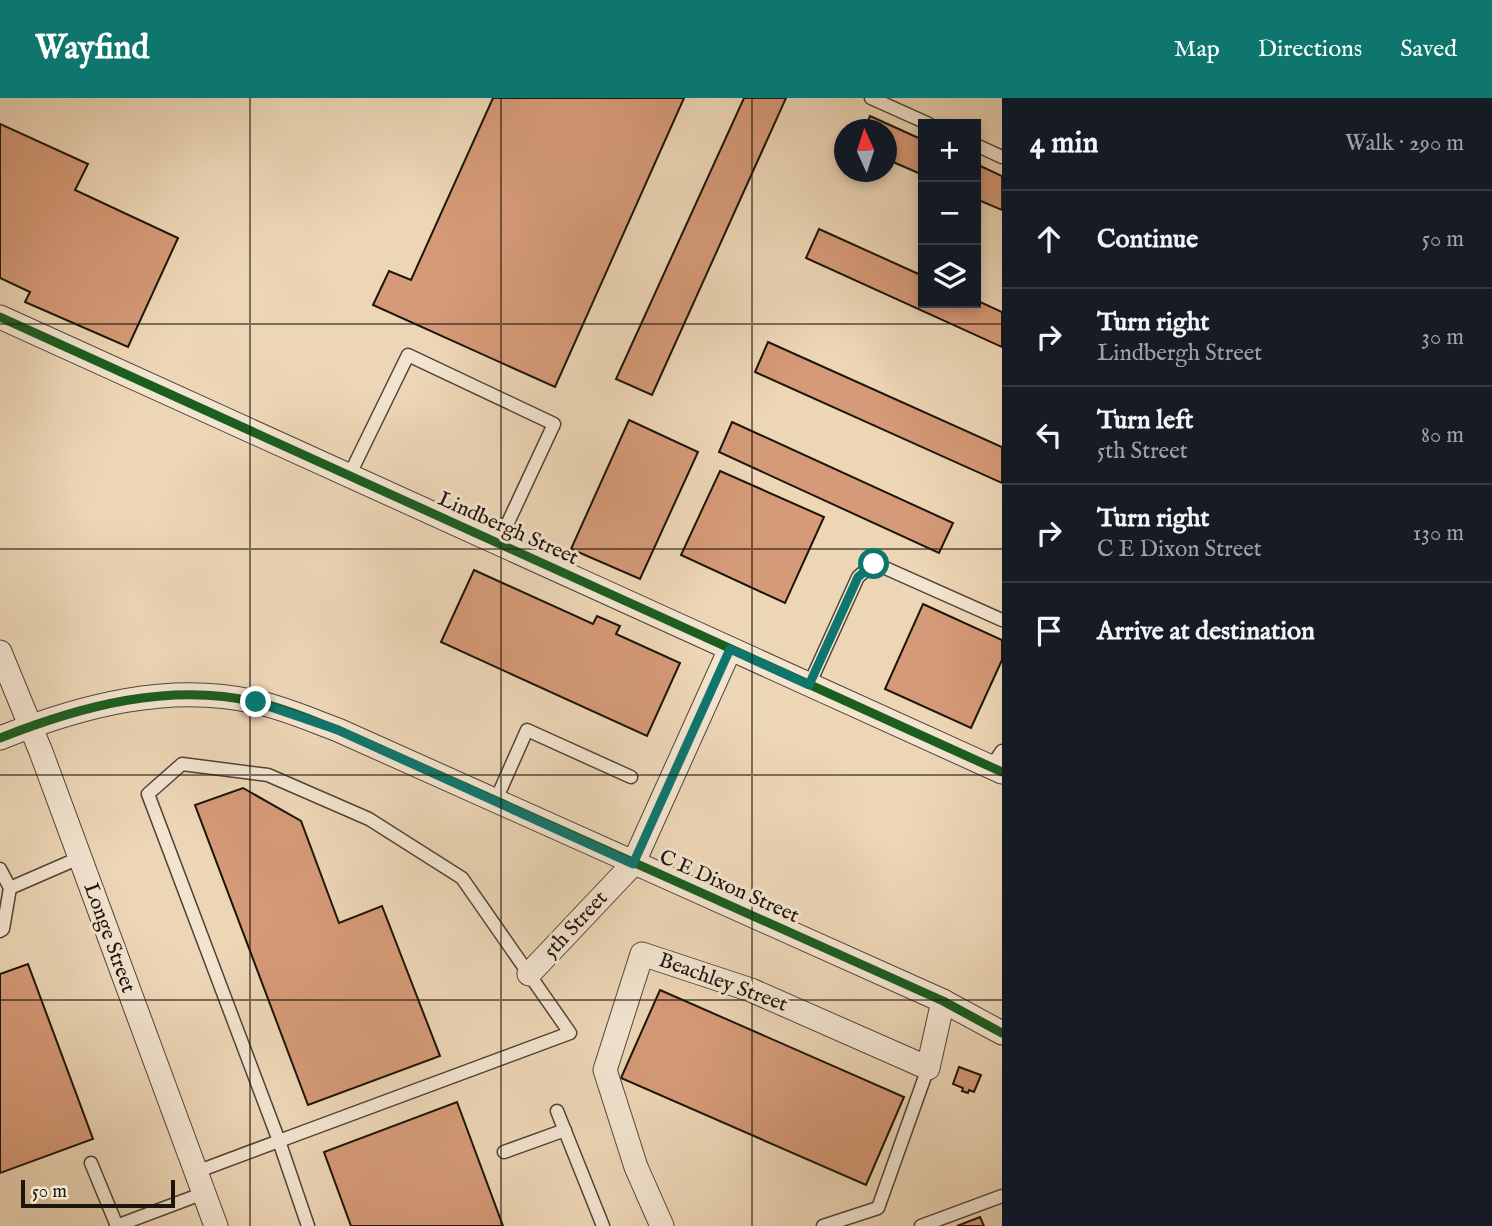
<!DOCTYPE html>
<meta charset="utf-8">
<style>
:root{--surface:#171b24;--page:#20242c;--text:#f1f3f6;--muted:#9ea1a6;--line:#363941;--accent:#0f766e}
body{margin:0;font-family:"IM FELL English",serif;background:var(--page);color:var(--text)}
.controls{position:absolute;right:21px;top:21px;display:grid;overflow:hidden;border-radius:0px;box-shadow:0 4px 10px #0003}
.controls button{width:63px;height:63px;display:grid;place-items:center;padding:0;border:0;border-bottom:2px solid var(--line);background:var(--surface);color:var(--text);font:35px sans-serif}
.compass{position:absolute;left:834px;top:21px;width:63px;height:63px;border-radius:50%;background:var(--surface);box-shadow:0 4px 10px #0003;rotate:357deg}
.scale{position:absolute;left:21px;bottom:18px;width:154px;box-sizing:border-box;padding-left:7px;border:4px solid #1d140c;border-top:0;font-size:19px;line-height:24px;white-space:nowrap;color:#1d140c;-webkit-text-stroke:5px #f3e4d0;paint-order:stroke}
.stop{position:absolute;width:21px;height:21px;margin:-16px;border:5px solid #0f766e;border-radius:50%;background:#fff}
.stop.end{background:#0f766e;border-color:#fff;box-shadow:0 2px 7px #0008}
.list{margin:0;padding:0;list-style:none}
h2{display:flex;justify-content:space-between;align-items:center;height:91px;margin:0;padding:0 28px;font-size:30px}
h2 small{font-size:23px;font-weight:400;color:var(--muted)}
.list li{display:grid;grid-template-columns:46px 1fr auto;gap:21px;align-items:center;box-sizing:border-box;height:98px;padding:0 28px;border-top:2px solid var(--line)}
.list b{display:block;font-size:26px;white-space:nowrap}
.list p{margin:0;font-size:23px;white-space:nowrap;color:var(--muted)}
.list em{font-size:23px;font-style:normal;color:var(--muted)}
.icon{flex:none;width:38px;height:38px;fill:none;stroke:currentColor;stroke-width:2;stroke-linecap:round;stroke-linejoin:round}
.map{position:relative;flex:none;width:1002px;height:1128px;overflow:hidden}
header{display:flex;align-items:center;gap:42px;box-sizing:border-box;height:98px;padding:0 35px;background:var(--accent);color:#fff}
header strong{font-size:33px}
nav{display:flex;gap:38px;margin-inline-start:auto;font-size:24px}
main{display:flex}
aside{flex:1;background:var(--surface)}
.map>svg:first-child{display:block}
.building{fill:#d59a77;stroke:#1d140c;stroke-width:2}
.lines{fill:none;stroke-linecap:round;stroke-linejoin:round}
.service-casing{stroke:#514436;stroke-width:15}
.minor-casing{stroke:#514436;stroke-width:25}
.service{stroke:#f3e4d0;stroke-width:12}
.minor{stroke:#f3e4d0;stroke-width:23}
.cycleway-casing{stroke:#f3e4d0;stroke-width:13}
.cycleway{stroke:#1b5e20;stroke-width:9}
.route{stroke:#0f766e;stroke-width:9}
.grid{fill:none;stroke:#1d140c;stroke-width:2;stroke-opacity:0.55}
.labels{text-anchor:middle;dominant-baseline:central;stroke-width:6;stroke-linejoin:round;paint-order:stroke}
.street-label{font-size:21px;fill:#1d140c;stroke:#f3e4d0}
</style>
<header>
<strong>Wayfind</strong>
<nav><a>Map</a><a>Directions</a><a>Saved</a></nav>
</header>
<main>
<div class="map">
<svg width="1002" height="1128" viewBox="0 0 1002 1128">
<rect width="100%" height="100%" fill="#edd6b6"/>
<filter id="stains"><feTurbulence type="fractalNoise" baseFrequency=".00286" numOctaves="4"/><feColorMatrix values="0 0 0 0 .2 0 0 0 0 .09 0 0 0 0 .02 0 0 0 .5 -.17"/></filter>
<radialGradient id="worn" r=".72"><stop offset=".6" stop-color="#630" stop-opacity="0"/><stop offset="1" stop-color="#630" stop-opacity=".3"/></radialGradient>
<g class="building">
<polygon points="493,0 684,0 555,289 373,207 389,173 411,182"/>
<polygon points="744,0 786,0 652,297 616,281"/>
<polygon points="870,18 923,42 923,77 886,61 886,32 864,32"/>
<polygon points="0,26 88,66 75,92 178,140 128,249 25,204 30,194 0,180"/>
<polygon points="976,66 1002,78 1002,112 976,101"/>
<polygon points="819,131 923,178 923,205 976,205 976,202 1002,214 1002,249 806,160"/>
<polygon points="768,244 1002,349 1002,385 755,274"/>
<polygon points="629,322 698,354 640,481 571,451"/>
<polygon points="732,324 953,425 939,455 719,354"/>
<polygon points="720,373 824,419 785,505 681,457"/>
<polygon points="474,472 593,526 597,518 620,528 616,536 680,565 647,638 441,544"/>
<polygon points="923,506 1002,542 1002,562 971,630 885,591"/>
<polygon points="243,690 301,723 339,825 382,808 440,958 308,1007 195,707"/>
<polygon points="28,866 93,1041 0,1075 0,876"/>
<polygon points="660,892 904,999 866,1087 621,980"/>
<polygon points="959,969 981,977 974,994 969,992 968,995 962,993 963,990 953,986"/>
<polygon points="457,1004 503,1128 351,1128 324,1054"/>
<polygon points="980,1119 984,1128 957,1128"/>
</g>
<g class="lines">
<defs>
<g id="service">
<polyline points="871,0 929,26"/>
<polyline points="976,47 1002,59"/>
<polyline points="349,378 408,257 554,326 498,446"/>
<polyline points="809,587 858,479 874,465 1002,522"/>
<polygon points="182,666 268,677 369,721 462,780 570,935 279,1043 148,696"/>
<polyline points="991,669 1002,653"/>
<polyline points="495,704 527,632 631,679"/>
<polyline points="0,771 10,790 3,831 0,833"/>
<polyline points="10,790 79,760"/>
<polyline points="557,1013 603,1128"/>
<polyline points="504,1054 565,1032"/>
<polyline points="91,1065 117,1128"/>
<polyline points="196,1074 279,1043 308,1128"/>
<polyline points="116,1128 204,1095"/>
<polyline points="823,1128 878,1110 928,970"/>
<polyline points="921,1128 1002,1098"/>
</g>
<g id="minor">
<polyline points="0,219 1002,674"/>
<polyline points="0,554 41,654 216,1128"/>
<path d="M 0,640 C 81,608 169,584 256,604 C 284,610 311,622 338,632 L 943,903 L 1002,935"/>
<polyline points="529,876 633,766 730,551"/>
<polyline points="662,1128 636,1069 605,972 642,856 751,892 928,970 943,903"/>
</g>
</defs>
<use href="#service" class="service-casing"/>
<use href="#minor" class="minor-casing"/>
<use href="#service" class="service"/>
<use href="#minor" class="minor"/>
<defs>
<g id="cycleway">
<polyline points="0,219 1002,674"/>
<path d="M 0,640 C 81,608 169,584 256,604 C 284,610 311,622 338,632 L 943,903 L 1002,935"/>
</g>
</defs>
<use href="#cycleway" class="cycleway-casing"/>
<use href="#cycleway" class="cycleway"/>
</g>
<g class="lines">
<polyline class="route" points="256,604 338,632 633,766 730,551 809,587 858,479 874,466"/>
</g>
<path class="grid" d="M 250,0 L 250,1128M 501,0 L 501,1128M 752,0 L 752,1128M 0,226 L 1002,226M 0,451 L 1002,451M 0,677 L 1002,677M 0,902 L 1002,902"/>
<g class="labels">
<g class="street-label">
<text transform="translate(508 431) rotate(24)">Lindbergh Street</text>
<text transform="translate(729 789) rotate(24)">C E Dixon Street</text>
<text transform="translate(576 827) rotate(-47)">5th Street</text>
<text transform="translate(109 840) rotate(70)">Longe Street</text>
<text transform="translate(723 885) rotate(20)">Beachley Street</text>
</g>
</g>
<rect width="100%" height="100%" filter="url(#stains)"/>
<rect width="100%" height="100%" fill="url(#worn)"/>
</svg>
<div class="controls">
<button>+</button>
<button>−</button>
<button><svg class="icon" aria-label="layers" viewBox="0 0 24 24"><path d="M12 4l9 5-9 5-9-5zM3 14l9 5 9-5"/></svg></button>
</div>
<svg class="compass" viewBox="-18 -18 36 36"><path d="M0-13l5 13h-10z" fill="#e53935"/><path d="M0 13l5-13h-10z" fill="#9ea1a6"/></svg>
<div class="scale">50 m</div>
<div class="stop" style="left:874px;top:466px"></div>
<div class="stop end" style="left:256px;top:604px"></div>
</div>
<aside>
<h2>4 min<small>Walk · 290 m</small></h2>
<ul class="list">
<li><svg class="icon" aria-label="ahead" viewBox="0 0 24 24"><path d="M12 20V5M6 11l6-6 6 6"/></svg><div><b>Continue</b></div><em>50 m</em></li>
<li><svg class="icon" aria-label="right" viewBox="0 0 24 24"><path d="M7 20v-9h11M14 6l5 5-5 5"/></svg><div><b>Turn right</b><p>Lindbergh Street</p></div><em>30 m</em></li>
<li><svg class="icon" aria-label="left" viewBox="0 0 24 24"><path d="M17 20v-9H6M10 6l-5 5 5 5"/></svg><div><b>Turn left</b><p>5th Street</p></div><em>80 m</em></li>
<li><svg class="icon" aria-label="right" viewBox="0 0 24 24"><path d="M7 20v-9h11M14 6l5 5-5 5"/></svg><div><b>Turn right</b><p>C E Dixon Street</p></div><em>130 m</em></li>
<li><svg class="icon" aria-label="arrive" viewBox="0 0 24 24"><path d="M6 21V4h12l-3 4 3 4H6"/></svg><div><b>Arrive at destination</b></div></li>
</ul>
</aside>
</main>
